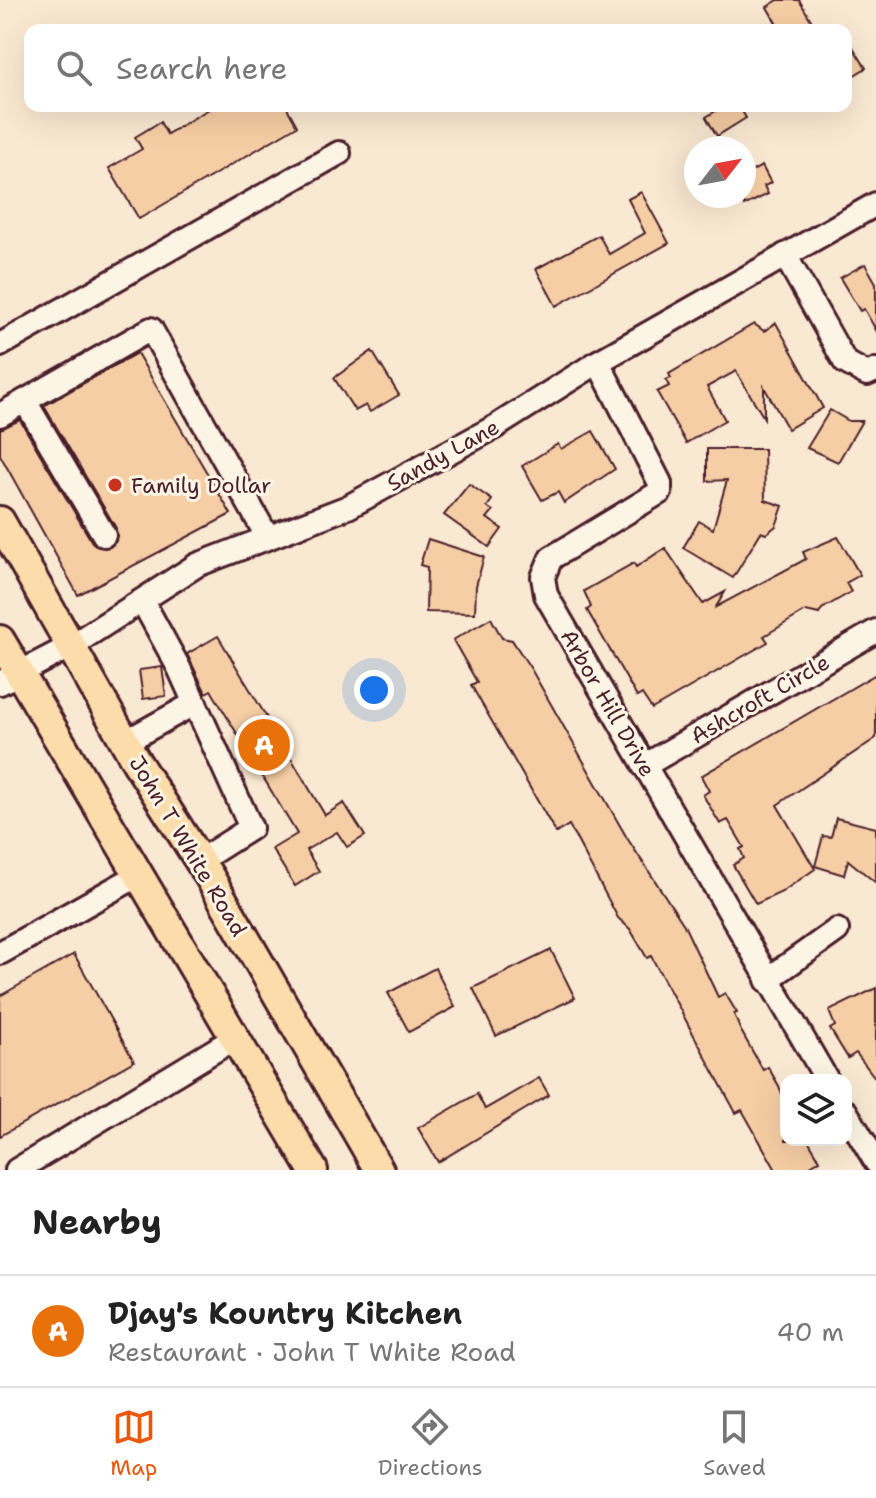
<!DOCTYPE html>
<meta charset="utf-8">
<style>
:root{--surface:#fff;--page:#f2f2f2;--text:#222;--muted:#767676;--line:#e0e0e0;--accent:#ea580c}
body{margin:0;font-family:"Shantell Sans",sans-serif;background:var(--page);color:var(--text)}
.controls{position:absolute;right:24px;bottom:24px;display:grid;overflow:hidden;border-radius:16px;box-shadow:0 8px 32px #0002}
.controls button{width:72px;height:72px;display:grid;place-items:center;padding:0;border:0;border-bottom:2px solid var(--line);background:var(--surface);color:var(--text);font:40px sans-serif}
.compass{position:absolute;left:684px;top:136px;width:72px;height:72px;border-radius:50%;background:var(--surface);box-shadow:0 8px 32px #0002;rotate:59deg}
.you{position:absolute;left:374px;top:690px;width:28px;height:28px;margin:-20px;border:6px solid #fff;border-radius:50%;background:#1a73e8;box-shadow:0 0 0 12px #1a73e833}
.badge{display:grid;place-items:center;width:52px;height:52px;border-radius:50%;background:var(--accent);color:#fff;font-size:26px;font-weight:700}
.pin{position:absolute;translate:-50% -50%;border:4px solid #fff;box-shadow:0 2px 8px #0006}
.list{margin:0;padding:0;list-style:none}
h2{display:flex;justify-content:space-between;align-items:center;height:104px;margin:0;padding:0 32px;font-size:34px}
h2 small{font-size:26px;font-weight:400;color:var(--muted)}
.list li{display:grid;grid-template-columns:52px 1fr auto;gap:24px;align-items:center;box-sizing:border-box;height:112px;padding:0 32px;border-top:2px solid var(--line)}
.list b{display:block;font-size:30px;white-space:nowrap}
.list p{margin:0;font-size:26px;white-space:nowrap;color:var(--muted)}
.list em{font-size:26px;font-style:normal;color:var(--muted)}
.icon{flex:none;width:44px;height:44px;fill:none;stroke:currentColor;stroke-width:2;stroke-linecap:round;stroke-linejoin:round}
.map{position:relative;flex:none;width:876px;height:1170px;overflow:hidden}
.search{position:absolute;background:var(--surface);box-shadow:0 8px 32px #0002;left:24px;right:24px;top:24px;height:88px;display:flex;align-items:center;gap:20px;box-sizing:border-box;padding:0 28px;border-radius:16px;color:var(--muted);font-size:30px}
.sheet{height:216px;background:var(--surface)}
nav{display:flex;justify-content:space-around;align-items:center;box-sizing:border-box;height:112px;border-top:2px solid var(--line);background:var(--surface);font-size:22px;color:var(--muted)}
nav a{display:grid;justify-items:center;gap:4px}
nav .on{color:var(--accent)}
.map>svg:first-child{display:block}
.building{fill:#f6cea5;stroke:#4a1f2b;stroke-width:2}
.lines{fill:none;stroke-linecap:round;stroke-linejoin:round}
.minor-casing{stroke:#4a1f2b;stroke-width:28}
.major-casing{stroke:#4a1f2b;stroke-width:34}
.minor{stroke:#fcf5e5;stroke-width:22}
.major{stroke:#fbddab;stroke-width:28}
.poi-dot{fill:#c8321e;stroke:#fcf5e5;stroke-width:3}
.labels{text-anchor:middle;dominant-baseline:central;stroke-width:6;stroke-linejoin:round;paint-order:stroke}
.street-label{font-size:22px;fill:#4a1f2b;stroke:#fcf5e5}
.poi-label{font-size:22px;fill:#4a1f2b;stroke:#fcf5e5;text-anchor:start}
</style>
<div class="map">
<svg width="876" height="1170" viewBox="0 0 876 1170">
<rect width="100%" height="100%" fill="#fae9d2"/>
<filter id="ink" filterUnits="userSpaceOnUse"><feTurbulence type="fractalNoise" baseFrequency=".0125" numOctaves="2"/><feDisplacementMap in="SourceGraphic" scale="16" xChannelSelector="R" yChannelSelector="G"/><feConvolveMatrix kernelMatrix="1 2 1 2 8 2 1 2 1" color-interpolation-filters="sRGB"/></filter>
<g filter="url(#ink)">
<g class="building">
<polygon points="778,0 799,0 817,30 780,30 767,7"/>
<polygon points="846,36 866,68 846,80"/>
<polygon points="214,106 286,106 297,126 139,219 109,168 142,149 135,137 160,122 167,134"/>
<polygon points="724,106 739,106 746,118 717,136 706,117"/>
<polygon points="762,166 771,183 764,186 768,194 744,206 744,175"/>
<polygon points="641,192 669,243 556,306 536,269 599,235 609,254 645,233 628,199"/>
<polygon points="865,264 876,283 876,330 864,309 860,311 840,278"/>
<polygon points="776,323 823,408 788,429 764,387 764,418 736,371 707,387 725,420 686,443 657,392 669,386 666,380 671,378 669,374 754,324 764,331"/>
<polygon points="372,351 399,395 370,412 366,405 355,411 334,378"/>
<polygon points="137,353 231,514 78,595 0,455 0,429 20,420 92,542 98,547 110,547 116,541 116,528 44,406"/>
<polygon points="830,410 849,421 862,421 838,462 807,448"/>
<polygon points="593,431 615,469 564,503 558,492 542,500 522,466 558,444 561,449"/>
<polygon points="707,449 764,449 765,500 783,506 776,526 766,534 761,532 733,578 683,548 699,521 713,529 727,480 707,481"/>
<polygon points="469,484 492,500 487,507 493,511 487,518 502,529 489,547 444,515"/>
<polygon points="838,537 860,575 846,583 851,592 822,609 819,614 806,611 764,636 768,642 652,709 642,694 637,697 587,610 591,607 584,591 634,563 636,567 665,548 703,604 725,592 716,607 806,559 803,552"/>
<polygon points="428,539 484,557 476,586 475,613 426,612 427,567 420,565"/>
<polygon points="491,618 502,638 512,640 531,669 627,838 684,925 718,997 725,993 737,1013 734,1014 740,1029 763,1070 768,1067 779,1086 786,1104 786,1140 808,1140 820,1160 804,1170 776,1170 742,1110 736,1113 651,956 647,958 630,929 618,918 569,825 556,833 471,685 477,682 453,640"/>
<polygon points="218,636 325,815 344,803 365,836 347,847 337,832 306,850 319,871 295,886 272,849 297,834 211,690 206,693 187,654"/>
<polygon points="162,667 166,696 143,699 139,670"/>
<polygon points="876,674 876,738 777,805 815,869 782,892 756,904 733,865 744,858 740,849 744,847 728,820 720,824 703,795 709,791 701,776"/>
<polygon points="836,818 876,828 876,883 848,860 844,875 815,866 823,836 831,837"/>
<polygon points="551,950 575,998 496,1036 473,988"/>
<polygon points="74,954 134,1061 0,1136 0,996"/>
<polygon points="435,968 455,1007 409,1032 388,993"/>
<polygon points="876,988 876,1079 856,1053 848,1058 830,1029 835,1026 829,1011"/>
<polygon points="539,1078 549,1095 438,1162 418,1128 477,1094 485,1109"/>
</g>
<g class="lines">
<defs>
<g id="minor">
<polyline points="785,255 845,362 867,374 876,370"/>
<polyline points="0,345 339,153"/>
<polyline points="598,362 660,483 660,492 551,558 543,577 546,595 827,1080"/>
<polyline points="25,401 104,535"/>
<polyline points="0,415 151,329 268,538"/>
<polyline points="143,602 179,668 251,828 199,861"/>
<polyline points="0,683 71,646 197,565 348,507 495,427 598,362 876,204"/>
<polyline points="125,742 195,703"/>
<polyline points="644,766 876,631"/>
<polyline points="0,953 137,876"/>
<polyline points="767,980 837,930"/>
<polyline points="846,1112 876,1162"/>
<polyline points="17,1170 235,1038"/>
</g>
<g id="major">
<polyline points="0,521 137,763 209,876 379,1170"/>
<polyline points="0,640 313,1170"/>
</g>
</defs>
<use href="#minor" class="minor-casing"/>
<use href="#major" class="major-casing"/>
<use href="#minor" class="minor"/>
<use href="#major" class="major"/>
</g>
</g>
<circle class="poi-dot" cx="115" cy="485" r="8"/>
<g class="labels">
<g class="street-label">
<text transform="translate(443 455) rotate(-29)">Sandy Lane</text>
<text transform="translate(760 699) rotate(-30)">Ashcroft Circle</text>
<text transform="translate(608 703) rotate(60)">Arbor Hill Drive</text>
<text transform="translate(188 846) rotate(59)">John T White Road</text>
</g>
<g class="poi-label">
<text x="131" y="485">Family Dollar</text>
</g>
</g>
</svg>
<div class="controls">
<button><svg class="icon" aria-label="layers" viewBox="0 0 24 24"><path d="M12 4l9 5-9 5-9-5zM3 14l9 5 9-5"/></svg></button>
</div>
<svg class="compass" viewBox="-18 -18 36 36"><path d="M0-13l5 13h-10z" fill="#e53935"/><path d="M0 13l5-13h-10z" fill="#767676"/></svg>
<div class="you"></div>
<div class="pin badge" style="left:264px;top:745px;background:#e8710a">A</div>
<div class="search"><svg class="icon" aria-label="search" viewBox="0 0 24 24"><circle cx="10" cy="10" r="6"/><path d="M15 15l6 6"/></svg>Search here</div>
</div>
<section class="sheet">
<h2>Nearby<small></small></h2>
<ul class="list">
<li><span class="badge" style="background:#e8710a">A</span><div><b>Djay's Kountry Kitchen</b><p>Restaurant · John T White Road</p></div><em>40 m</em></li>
</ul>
</section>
<nav>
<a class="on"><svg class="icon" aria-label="map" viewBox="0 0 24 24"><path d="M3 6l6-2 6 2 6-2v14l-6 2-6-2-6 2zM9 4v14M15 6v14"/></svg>Map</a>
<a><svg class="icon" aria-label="directions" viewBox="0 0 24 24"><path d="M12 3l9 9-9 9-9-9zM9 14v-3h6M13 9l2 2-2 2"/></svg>Directions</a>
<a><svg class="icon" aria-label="saved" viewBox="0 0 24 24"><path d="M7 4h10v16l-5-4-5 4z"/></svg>Saved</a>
</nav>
